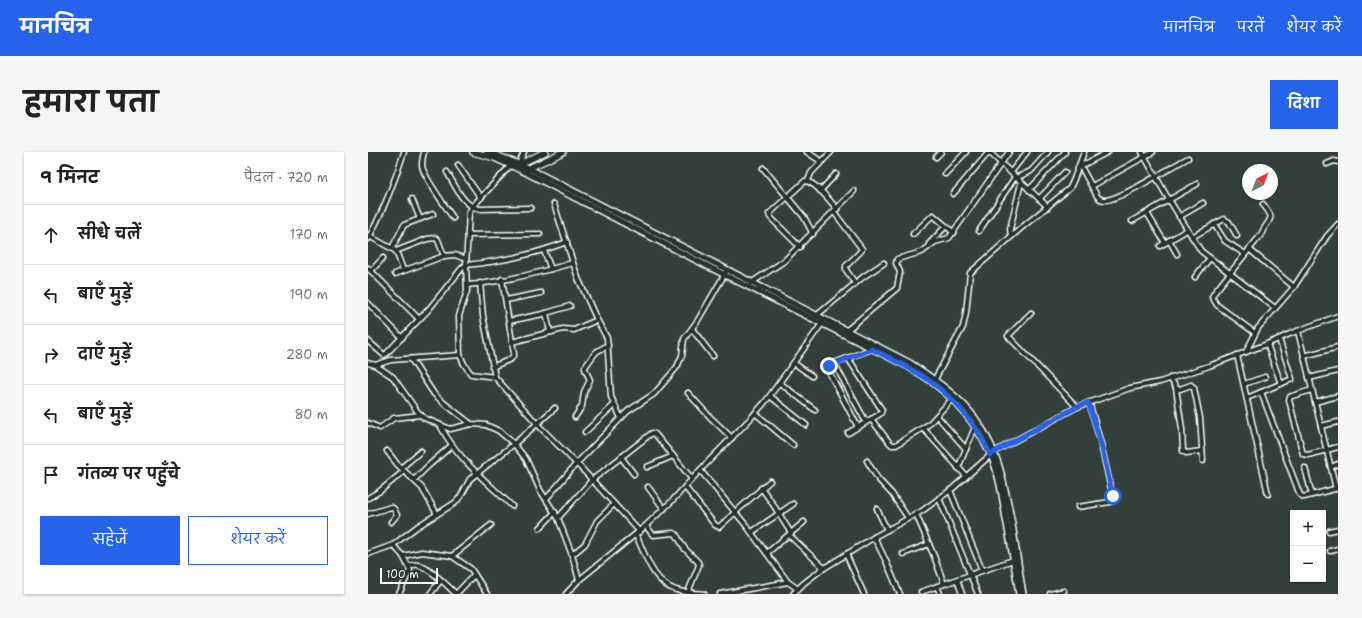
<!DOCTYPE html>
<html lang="hi">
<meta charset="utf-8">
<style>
:root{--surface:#fff;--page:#f6f6f6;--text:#222;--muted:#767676;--line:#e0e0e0;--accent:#2563eb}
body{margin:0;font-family:"Shantell Sans","Playpen Sans Deva",sans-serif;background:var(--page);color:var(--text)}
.controls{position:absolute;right:12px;bottom:12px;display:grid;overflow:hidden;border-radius:0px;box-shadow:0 1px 3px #0004}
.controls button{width:36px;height:36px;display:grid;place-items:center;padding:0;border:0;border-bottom:1px solid var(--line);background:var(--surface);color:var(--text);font:20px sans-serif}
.compass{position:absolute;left:874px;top:12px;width:36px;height:36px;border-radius:50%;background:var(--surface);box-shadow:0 1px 3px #0004;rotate:42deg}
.scale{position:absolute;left:12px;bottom:10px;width:58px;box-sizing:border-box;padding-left:4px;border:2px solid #fff;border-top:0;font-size:11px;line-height:14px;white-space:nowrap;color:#fff;-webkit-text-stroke:3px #26332d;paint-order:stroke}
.stop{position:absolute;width:12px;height:12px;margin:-9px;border:3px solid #2563eb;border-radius:50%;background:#fff}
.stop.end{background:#2563eb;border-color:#fff;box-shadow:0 1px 4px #0008}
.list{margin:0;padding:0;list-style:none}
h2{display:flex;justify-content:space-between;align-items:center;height:52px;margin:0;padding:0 16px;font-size:17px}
h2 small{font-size:13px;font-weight:400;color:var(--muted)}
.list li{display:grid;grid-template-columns:26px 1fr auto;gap:12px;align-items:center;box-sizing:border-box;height:60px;padding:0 16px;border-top:1px solid var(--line)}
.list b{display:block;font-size:15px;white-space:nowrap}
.list em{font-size:13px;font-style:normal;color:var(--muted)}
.actions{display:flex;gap:8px;padding:12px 16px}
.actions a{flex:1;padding:9px 0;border:1px solid var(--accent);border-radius:0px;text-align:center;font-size:14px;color:var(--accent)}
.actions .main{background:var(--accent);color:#fff}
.icon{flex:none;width:22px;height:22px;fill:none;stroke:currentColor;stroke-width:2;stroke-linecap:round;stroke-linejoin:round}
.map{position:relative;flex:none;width:970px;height:442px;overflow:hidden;border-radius:0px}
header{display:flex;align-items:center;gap:24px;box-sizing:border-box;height:56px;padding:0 20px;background:var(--accent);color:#fff}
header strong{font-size:19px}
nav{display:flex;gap:22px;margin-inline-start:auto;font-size:14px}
.intro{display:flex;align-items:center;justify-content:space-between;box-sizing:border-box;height:96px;padding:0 24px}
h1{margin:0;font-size:28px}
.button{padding:10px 18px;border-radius:0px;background:var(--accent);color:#fff;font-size:14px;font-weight:700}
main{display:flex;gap:24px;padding:0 24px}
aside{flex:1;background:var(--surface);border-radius:0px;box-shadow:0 1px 3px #0004}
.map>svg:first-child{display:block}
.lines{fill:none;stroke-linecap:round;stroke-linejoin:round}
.minor-casing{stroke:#fff;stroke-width:7}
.major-casing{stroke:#fff;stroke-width:8}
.highway-casing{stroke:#fff;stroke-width:8}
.minor{stroke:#26332d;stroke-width:4}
.major{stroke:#26332d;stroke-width:5}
.highway{stroke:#26332d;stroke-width:5.5}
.route{stroke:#2563eb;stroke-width:5}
</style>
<header>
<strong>मानचित्र</strong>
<nav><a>मानचित्र</a><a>परतें</a><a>शेयर करें</a></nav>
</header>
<div class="intro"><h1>हमारा पता</h1><a class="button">दिशा</a></div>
<main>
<aside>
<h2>9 मिनट<small>पैदल · 720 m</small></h2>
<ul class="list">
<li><svg class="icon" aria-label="ahead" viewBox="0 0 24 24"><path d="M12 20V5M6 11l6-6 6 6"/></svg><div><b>सीधे चलें</b></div><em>170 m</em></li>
<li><svg class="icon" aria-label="left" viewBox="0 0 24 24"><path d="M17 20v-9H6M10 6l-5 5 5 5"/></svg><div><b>बाएँ मुड़ें</b></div><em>190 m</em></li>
<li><svg class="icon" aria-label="right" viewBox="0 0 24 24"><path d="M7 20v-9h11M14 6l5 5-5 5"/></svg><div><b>दाएँ मुड़ें</b></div><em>280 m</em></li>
<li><svg class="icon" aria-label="left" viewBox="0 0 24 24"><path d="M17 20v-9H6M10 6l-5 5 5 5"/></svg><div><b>बाएँ मुड़ें</b></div><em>80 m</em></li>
<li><svg class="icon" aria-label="arrive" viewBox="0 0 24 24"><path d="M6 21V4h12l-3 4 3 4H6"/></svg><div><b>गंतव्य पर पहुँचे</b></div></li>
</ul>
<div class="actions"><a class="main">सहेजें</a><a>शेयर करें</a></div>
</aside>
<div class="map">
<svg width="970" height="442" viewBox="0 0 970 442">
<rect width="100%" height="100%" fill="#333f3a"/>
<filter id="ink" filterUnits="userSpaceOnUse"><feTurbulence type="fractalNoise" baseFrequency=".025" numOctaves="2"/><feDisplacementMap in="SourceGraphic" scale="8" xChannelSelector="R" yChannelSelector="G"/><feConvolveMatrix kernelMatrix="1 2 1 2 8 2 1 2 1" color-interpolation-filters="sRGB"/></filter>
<g filter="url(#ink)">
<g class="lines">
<defs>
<g id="minor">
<path d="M 56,0 C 55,4 54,9 54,13 C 54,23 79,56 85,66"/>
<polyline points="439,0 454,10"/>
<polyline points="621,0 680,55"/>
<polyline points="774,0 797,41 833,99 907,156"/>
<polyline points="568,5 573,0"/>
<polyline points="151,12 156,0"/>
<polyline points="959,12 966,9 970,10"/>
<polyline points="90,13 113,46"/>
<path d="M 712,13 L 729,44 C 731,47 733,48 737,48 C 752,48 803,15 820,6"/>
<polyline points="713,14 740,0"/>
<polyline points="395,16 436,65 445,82"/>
<path d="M 79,20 C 87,33 95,55 112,57 L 163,56"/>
<polyline points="643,20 659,0"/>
<polyline points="577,22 598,0"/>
<polyline points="648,26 663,19 680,0"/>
<polyline points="440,29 443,21 463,0"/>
<polyline points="724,34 785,0"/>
<polyline points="661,38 697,0"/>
<polyline points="452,39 468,22"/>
<polyline points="585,42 621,0"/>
<polyline points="44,47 52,67"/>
<polyline points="671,47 697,20"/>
<polyline points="186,52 210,126 229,168 239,186 243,245 253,266"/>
<polyline points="466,60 494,97 493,99 478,114 478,118 487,131"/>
<polyline points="779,61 797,91"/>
<polyline points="811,65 835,51"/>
<polyline points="764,69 829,32"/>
<polyline points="846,72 857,89 877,102"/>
<polyline points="611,79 647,25"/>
<polyline points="545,82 565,63 586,81"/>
<polyline points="100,83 172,82"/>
<polyline points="1,84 28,99 35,118"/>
<polyline points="643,84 642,77 653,31"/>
<polyline points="824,85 856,67 861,70 869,84"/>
<path d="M 0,87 C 16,58 26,31 36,0"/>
<polyline points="801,88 809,102"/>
<polyline points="561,92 578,74"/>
<polyline points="792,94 819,78"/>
<path d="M 432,95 L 402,65 L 401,62 L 403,60 L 437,29 C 448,30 462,49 469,57"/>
<polyline points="24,96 36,73 65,62"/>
<polyline points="881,97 926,135"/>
<polyline points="28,99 59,87 68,86 70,88 76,104"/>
<polyline points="176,99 183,117"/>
<polyline points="0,116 51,167"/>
<polyline points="3,119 15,106"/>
<polyline points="27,122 76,104 87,103 98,107"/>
<polyline points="827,125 842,106"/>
<polyline points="112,131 115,164 127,225 173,276 214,317 272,380"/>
<polyline points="383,131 416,109 486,39"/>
<path d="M 99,133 C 134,130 171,121 204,111"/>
<polyline points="138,148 173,141"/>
<polyline points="0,151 34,186"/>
<polyline points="178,161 182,180"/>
<polyline points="663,161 640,184 709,255"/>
<polyline points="448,164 495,125 516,111"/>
<polyline points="141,169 175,162 202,154"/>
<polyline points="324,177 345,204"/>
<polyline points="478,179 529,136 532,120 528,111 529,107 554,100 567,90 581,86 641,0"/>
<polyline points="930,179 968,337"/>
<path d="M 887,181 L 849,153 L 844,145 L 846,141 L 892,84 C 894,81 895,78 897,75 C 906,63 903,64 895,52"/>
<path d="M 0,189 L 16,203 L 18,202 L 61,157 L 94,116 L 98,113 C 135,109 164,103 199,90"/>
<polyline points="144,190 195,177 206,178 229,168"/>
<polyline points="899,192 913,232"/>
<polyline points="878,200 890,176 926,135 959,84 970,72"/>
<polyline points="869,203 900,342"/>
<polyline points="936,204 970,195"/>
<polyline points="480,206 514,258 512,262 480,281"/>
<polyline points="43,207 66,242 76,251 103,272"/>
<polyline points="0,211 7,213 25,225 49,259 56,266 82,277 103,272 118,273 131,279 146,292 158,307 172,338 190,366 204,403 211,428"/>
<polyline points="426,211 444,224"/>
<polyline points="466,211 498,270"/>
<polyline points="7,213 23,208 92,203"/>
<polyline points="124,215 143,207 146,202 134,127"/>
<polyline points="127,225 103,222 96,212 92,203 91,164 99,139 98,113 101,61 104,55 143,13"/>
<polyline points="802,226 809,237 812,237 823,233 826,236 832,266 835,309"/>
<polyline points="941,226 970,219"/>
<polyline points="567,227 595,175 598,161 602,121 652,77 702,36 706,27 716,0"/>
<polyline points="412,231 447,258"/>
<polyline points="876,232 897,225"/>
<polyline points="808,236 814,277 815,299 818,301 834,299"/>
<polyline points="944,238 924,244 922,245 921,248 935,302 940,303 970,295"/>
<polyline points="893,240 932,343 936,345 970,336"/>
<polyline points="320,241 342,265 364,286"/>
<polyline points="402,244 438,273"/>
<polyline points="879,246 924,227 911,187"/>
<polyline points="947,250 970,244"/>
<polyline points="387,261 425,293"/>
<polyline points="569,264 598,297"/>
<polyline points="207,265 214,254 216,240 222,228 217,217 217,215 228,200 240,193"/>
<polyline points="503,267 521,290 524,293 528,293 561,272 584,247"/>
<polyline points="0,271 12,276 26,266 53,263"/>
<polyline points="953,274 970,270"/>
<path d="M 73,275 C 89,306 118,329 144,354"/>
<polyline points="490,275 459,216 461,213 466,211 504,197"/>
<polyline points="555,276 598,324"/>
<polyline points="217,280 246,253"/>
<polyline points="19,299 29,312 54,336 69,362"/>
<polyline points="253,305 266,322"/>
<polyline points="499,309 510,327 524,342 540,366"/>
<polyline points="279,315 305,304"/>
<polyline points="963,315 970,312"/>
<polyline points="33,316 53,299"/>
<polyline points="590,316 607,275"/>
<polyline points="937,316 944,343"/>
<polyline points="332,318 377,372 420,430 430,437"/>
<polyline points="46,328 59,315 84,293"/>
<polyline points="280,335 296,357"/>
<polyline points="317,335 347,373 351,375 402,329"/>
<path d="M 393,336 C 405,350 413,366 423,381"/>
<polyline points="582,338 614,418"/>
<polyline points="0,346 12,339 36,319"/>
<polyline points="571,346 610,442"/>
<polyline points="178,347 208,312 253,266 260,259 286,242 309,215 314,204 316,187 330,168 358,120"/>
<polyline points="710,355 742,350 745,346 733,292 721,250"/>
<polyline points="509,357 519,378"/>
<polyline points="0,362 23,355 26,357 29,363 23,370"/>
<polyline points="548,362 566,404 576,432"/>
<polyline points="190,366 224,328 284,281 287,282 324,327"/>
<polyline points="278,374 285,383 305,381 308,382 317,397 330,410 331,413 320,440"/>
<polyline points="172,376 187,360"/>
<polyline points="961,379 970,377"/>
<polyline points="384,380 425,352"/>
<path d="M 268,383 C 277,402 285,431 308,438 C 316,441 327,441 336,442"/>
<polyline points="421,383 456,416"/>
<polyline points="506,385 518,409 532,442"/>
<polyline points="25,393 35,404 42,418 31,442"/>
<polyline points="962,399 970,397"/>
<polyline points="399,401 436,370"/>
<polyline points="0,402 25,393 50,374 87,351 93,344 102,327 146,292 187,256"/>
<polyline points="478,402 496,442"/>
<polyline points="535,402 561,392"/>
<polyline points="204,403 217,392 229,369 246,352"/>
<polyline points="35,404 54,400 84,404 103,417 119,442"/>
<polyline points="84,404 123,373"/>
<path d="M 41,414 C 44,413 47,412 50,413 C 60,415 80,434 88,442"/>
<polyline points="589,427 594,442"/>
<polyline points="569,434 572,442"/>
<polyline points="553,440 645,408"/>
<polyline points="62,442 73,428"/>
<polyline points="88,442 106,423"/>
<polyline points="198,442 211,428 274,377 303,350 336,314 383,266 398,249 455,170"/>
<polyline points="352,442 420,430"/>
<polyline points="425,442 436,431 453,418 508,384 554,359 584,337 626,300 709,255 762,236 792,230 841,214 899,192 924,181 970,164"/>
<polyline points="682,442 696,439"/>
</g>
<g id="major">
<path d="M 160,16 L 542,211 C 562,224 581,237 597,254 C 629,288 636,329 644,372 C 648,396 651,419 655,442"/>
<path d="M 155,19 L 357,123 L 541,215 C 548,220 557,224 564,230 C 587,247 607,271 620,297 C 631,319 634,343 638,367 C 643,392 647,417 651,442"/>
</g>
<g id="highway">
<polyline points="105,0 127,6 155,19 195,0"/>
<polyline points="120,0 160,16"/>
<polyline points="150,13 177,0"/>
</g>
</defs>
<use href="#minor" class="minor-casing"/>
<use href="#major" class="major-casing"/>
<use href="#highway" class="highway-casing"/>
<use href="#minor" class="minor"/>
<use href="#major" class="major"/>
<use href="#highway" class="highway"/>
</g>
</g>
<g class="lines" filter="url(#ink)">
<path class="route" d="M 461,214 L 504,197 C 546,218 576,232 604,271 C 611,281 618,292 622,303 L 644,290 L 709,255 L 720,250 L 733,292 L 745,344"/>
</g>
</svg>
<div class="controls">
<button>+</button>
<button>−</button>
</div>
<svg class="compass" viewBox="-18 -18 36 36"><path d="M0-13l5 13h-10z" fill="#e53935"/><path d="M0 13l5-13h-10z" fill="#767676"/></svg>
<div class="scale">100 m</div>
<div class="stop" style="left:745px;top:344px"></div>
<div class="stop end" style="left:461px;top:214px"></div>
</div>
</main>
